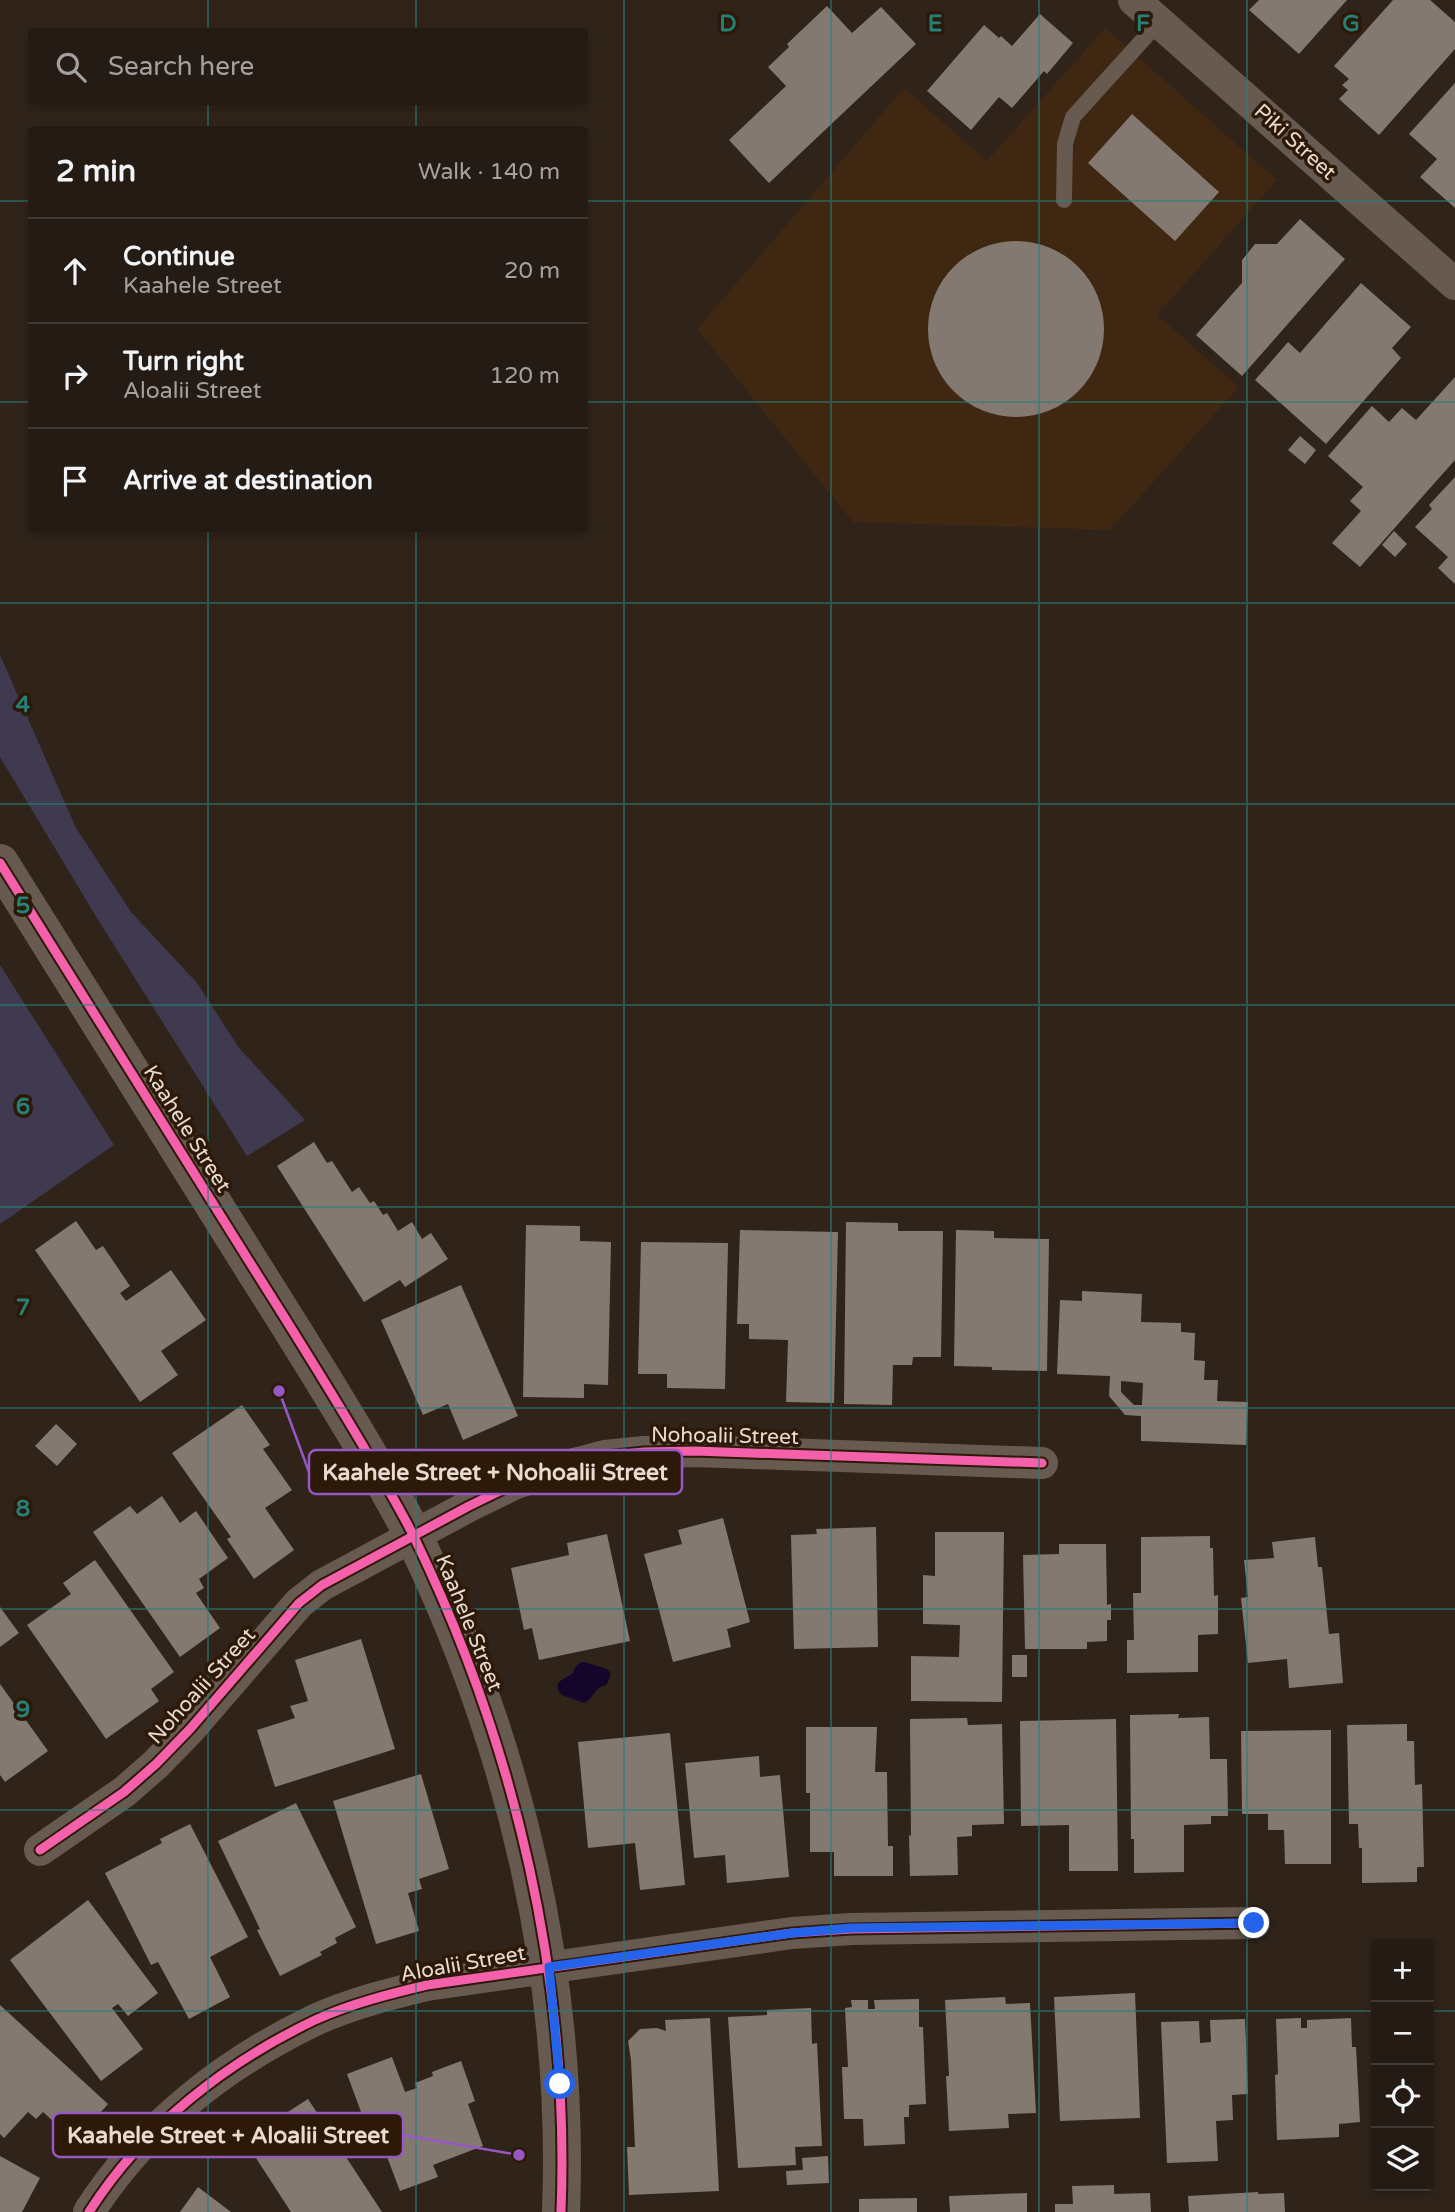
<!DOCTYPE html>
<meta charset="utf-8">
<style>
:root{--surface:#241b14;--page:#302822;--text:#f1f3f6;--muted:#a3a1a0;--line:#413934}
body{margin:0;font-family:"Varela Round",sans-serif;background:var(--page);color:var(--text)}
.controls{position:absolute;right:21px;bottom:21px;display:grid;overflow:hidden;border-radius:7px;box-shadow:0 4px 10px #0003}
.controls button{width:63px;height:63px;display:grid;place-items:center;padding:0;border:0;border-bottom:2px solid var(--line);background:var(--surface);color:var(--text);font:35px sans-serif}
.stop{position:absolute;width:21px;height:21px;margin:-16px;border:5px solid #2563eb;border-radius:50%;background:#fff}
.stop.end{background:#2563eb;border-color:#fff;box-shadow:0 2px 7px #0008}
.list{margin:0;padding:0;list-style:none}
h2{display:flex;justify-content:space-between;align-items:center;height:91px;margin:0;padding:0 28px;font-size:30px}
h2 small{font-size:23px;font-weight:400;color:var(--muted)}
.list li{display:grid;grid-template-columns:46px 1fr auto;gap:21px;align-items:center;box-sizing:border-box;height:105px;padding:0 28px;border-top:2px solid var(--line)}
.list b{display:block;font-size:26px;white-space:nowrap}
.list p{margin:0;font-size:23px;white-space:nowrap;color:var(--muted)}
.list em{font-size:23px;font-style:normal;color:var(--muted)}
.icon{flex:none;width:38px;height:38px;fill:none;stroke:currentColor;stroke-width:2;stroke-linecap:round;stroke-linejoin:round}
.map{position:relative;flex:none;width:1455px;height:2212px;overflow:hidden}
.search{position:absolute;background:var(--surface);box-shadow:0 4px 10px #0003;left:28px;top:28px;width:560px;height:77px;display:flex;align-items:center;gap:18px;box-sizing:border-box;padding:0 24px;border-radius:7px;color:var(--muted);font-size:26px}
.panel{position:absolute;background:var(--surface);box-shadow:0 4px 10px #0003;left:28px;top:126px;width:560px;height:406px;border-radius:7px}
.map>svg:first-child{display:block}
.built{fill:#402712}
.green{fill:#403a51}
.water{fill:#14052b}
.building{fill:#847971;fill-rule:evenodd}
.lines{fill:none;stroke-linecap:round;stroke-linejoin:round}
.service{stroke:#675a50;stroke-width:16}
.minor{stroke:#675a50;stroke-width:32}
.tertiary{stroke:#675a50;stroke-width:38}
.cycleway-casing{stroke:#2d1908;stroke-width:13}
.cycleway{stroke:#f560ab;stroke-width:9}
.route{stroke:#2563eb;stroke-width:9}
.grid{fill:none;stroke:#258078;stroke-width:2;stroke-opacity:0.55}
.labels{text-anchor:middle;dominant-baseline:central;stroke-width:7;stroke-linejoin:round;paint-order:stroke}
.street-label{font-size:21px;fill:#e9dbd0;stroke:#2d1908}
.grid-label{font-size:23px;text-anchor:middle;font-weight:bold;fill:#258078;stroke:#2d1908;stroke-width:7;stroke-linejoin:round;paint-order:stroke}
.leader{fill:none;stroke:#9658c3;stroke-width:2.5}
.callout-dot{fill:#9658c3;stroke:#2d1908;stroke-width:2.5}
.callout{fill:#2d1908;stroke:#9658c3;stroke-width:2.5}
.callout-label{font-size:23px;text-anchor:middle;font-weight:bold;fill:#e9dbd0}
</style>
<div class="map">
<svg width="1455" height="2212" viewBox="0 0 1455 2212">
<rect width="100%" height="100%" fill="#30241a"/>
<polygon class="built" points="1105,28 1277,180 1157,315 1239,387 1110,530 853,522 697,329 904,88 987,161"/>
<g class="green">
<polygon points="0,655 76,828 131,912 197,983 239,1048 305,1120 247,1156 97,918 0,757"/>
<polygon points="0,965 114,1145 0,1224"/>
</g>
<path class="water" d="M 582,1662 C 586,1662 590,1664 594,1665 C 606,1669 617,1669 606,1685 C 594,1688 594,1698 584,1703 L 562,1695 C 550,1683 564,1679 572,1674 L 577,1665 Z"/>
<g class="building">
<polygon points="1259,0 1347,0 1299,54 1249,10"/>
<polygon points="1393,0 1430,0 1455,22 1455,49 1379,135 1339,99 1348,90 1342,85 1349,79 1334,66"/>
<polygon points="827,6 852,33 881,7 916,44 769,183 729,140 786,86 768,67 789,47 787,44"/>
<polygon points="1040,14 1073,43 1047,74 1044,71 1012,108 999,97 971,130 927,91 984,25 999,38 1001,36 1012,46"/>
<polygon points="1455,83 1455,208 1420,177 1437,159 1409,134"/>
<polygon points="1132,114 1219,192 1175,241 1088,163"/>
<polygon points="1300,219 1345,259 1242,376 1196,335 1242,283 1242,260 1255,244 1277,244"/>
<circle cx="1016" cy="329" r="88"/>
<polygon points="1361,283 1411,327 1392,348 1401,358 1326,444 1255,380 1288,342 1300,353"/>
<polygon points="1455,377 1455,460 1360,567 1332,543 1361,511 1350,501 1363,487 1328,456 1372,406 1389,422 1402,408 1416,420"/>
<polygon points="1300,436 1316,450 1305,464 1288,450"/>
<polygon points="1455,477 1455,584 1438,568 1448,557 1415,527 1432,509 1429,505"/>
<polygon points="1394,531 1407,544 1395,557 1382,545"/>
<polygon points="314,1142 327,1163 332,1161 352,1192 359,1187 370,1203 374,1201 383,1215 387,1213 398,1231 412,1222 422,1239 431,1233 448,1259 405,1287 400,1280 364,1302 277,1166"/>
<polygon points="76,1221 96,1250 103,1246 130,1286 120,1293 126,1301 171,1270 206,1320 161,1351 178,1375 140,1402 35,1250"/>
<polygon points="846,1222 898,1223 898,1231 943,1231 941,1357 913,1357 912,1365 893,1365 892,1405 844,1404"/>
<polygon points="526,1225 580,1226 580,1241 611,1242 608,1385 584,1384 584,1398 523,1397"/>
<polygon points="740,1230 838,1232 834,1403 786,1402 788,1340 749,1339 749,1324 737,1324"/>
<polygon points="956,1230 994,1231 994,1238 1049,1239 1047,1371 992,1370 992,1367 954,1366"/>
<polygon points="641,1242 728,1243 725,1389 667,1388 667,1374 638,1374"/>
<polygon points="461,1285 518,1416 463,1440 448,1404 423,1415 381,1320"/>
<path d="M 1082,1291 L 1142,1294 L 1141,1322 L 1181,1323 L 1181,1332 L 1195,1333 L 1194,1360 L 1205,1361 L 1204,1380 L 1218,1380 L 1217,1401 L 1248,1402 L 1246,1445 L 1141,1441 L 1141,1416 L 1125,1415 L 1109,1396 L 1110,1376 L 1057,1374 L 1060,1300 L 1082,1301 ZM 1121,1381 L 1143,1383 L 1142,1405 L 1134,1405 L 1121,1392 Z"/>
<polygon points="242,1405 270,1445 263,1449 292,1490 265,1508 294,1550 254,1579 227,1539 231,1537 172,1453"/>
<polygon points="56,1424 77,1444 57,1466 35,1446"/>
<polygon points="162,1496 180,1523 196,1511 228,1558 199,1579 204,1588 196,1593 220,1628 180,1657 93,1532 130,1506 137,1514"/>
<polygon points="723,1518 750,1622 727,1629 731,1647 673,1662 644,1554 682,1544 678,1530"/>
<polygon points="876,1527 878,1647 794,1649 791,1535 817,1534 816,1529"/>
<polygon points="935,1532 1004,1532 1002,1702 911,1701 911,1656 959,1657 960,1625 923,1624 923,1575 935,1576"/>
<polygon points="607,1534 630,1641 539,1660 532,1628 524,1630 511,1568 569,1555 567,1543"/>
<polygon points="1210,1536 1210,1548 1213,1548 1214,1596 1218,1595 1218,1634 1198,1635 1198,1672 1127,1673 1127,1640 1134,1640 1133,1593 1141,1593 1141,1537"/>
<polygon points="1315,1537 1318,1567 1322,1567 1329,1634 1339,1633 1343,1683 1289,1688 1287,1659 1248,1663 1241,1598 1248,1597 1244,1560 1274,1558 1272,1542"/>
<polygon points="1059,1544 1106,1544 1107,1605 1111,1604 1111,1620 1107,1620 1107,1641 1087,1642 1087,1649 1025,1649 1023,1555 1059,1554"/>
<polygon points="95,1560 174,1672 151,1689 159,1701 106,1739 27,1625 71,1594 63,1583"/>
<polygon points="0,1607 19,1633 0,1647"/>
<polygon points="361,1639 395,1749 275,1787 257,1730 295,1718 290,1706 308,1701 295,1660"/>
<rect x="1012" y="1655" width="15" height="22"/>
<polygon points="0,1684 48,1751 5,1782 0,1775"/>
<polygon points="1179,1714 1178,1718 1209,1717 1210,1759 1227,1759 1228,1816 1211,1816 1211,1824 1184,1825 1184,1872 1134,1873 1134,1839 1131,1839 1130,1715"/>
<polygon points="967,1718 968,1725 1002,1724 1004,1824 972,1825 972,1836 957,1837 958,1875 910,1876 909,1835 911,1836 910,1719"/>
<polygon points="1116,1719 1118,1871 1069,1871 1069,1825 1021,1826 1020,1721"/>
<polygon points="1407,1724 1407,1741 1414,1741 1415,1785 1422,1784 1424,1867 1417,1867 1417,1882 1362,1883 1362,1848 1359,1848 1358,1824 1349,1824 1347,1725"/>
<polygon points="806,1727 877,1727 875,1772 887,1772 888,1846 893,1846 893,1876 834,1876 834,1852 810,1852 810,1793 806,1793"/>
<polygon points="1331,1730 1331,1864 1285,1864 1284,1830 1268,1830 1268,1814 1242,1814 1241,1731"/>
<polygon points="670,1733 685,1885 640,1890 635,1843 588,1848 578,1742"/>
<polygon points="759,1756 760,1777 780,1775 789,1877 727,1883 725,1855 694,1858 685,1763"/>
<polygon points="421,1774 449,1869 419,1879 422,1889 408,1893 419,1931 376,1944 333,1801"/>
<polygon points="296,1803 356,1927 335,1938 337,1943 320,1952 322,1955 280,1976 257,1930 260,1929 218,1841"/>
<polygon points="190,1824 248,1937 210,1957 230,1997 189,2019 158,1962 151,1965 105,1873 162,1843 160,1839"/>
<polygon points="88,1900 158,1993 128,2016 118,2004 112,2008 143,2049 101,2081 10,1960"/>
<polygon points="1135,1993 1140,2118 1060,2121 1054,1997"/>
<polygon points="1005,1997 1006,2004 1030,2003 1036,2113 1008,2114 1009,2128 949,2131 946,2076 949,2076 945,2000"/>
<polygon points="919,1999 919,2027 923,2027 926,2104 909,2105 909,2117 904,2117 905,2144 864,2146 863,2119 844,2119 842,2067 848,2067 845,2008 852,2007 851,2000 868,2000 868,2009 875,2009 874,2000"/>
<polygon points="0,2005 108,2104 75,2141 43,2112 36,2119 28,2112 4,2138 0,2134"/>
<polygon points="811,2008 812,2044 817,2043 822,2146 795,2147 796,2165 738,2168 728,2017 767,2015 767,2010"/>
<polygon points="710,2018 719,2191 629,2195 627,2147 635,2147 631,2060 628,2041 640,2029 657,2028 666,2031 665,2020"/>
<polygon points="1301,2018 1301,2028 1307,2028 1307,2020 1351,2018 1352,2047 1356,2047 1360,2122 1339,2124 1339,2137 1277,2140 1275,2075 1278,2074 1276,2019"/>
<polygon points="1245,2019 1248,2094 1232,2095 1233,2120 1216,2121 1218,2161 1167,2163 1161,2022 1199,2021 1200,2043 1211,2042 1210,2020"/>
<polygon points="392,2057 405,2092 417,2088 415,2083 433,2076 432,2072 461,2061 475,2101 468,2104 483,2146 433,2165 438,2177 400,2191 372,2117 364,2120 347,2074"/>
<polygon points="308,2099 382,2212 291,2212 252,2152 285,2130 277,2119"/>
<polygon points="0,2156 40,2178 22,2212 0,2212"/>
<polygon points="828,2156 829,2183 787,2185 786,2171 803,2170 802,2158"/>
<polygon points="1114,2185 1114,2194 1150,2193 1151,2212 1055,2212 1055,2204 1073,2204 1072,2186"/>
<polygon points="198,2187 231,2212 180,2212"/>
<polygon points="1258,2192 1258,2194 1284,2193 1285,2212 1189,2212 1188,2196"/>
<polygon points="1027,2193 1027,2212 950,2212 949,2196"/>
<polygon points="917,2198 917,2212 859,2212 859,2199"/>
</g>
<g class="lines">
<polyline class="service" points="1064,200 1065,144 1073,117 1159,22"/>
<g class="minor">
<polyline points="1134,0 1455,284"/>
<polyline points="40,1850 124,1792 156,1764 190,1729 299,1603 322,1585 469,1506 514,1484 559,1468 605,1456 644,1452 695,1451 1042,1463"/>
<path d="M 89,2212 C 143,2127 225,2063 315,2020 C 350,2004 389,1994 427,1985 L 792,1933 L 851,1929 L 1254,1923"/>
</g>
<path class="tertiary" d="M 0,863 C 84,999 169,1134 254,1269 C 297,1337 339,1404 379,1473 C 391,1495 404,1516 415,1539 C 516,1748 570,1980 561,2212"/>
<defs>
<g id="cycleway">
<path d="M 0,863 C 84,999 169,1134 254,1269 C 297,1337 339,1404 379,1473 C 391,1495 404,1516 415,1539 C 516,1748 570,1980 561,2212"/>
<polyline points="40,1850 124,1792 156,1764 190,1729 299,1603 322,1585 469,1506 514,1484 559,1468 605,1456 644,1452 695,1451 1042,1463"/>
<path d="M 89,2212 C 143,2127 225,2063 315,2020 C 350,2004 389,1994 427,1985 L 792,1933 L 851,1929 L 1254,1923"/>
</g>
</defs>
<use href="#cycleway" class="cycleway-casing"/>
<use href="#cycleway" class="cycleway"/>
</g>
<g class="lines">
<polyline class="route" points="560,2084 549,1967 792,1933 851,1928 1254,1923"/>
</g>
<path class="grid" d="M 208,0 L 208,32M 416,0 L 416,32M 624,0 L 624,2212M 831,0 L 831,2212M 1039,0 L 1039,2212M 1247,0 L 1247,2212M 208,102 L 208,130M 416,102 L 416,130M 0,201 L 32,201M 584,201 L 1455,201M 0,402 L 32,402M 584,402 L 1455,402M 208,528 L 208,2212M 416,528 L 416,2212M 0,603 L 1455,603M 0,804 L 1455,804M 0,1005 L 1455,1005M 0,1207 L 1455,1207M 0,1408 L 1455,1408M 0,1609 L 1455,1609M 0,1810 L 1455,1810M 0,2011 L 1376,2011M 1429,2011 L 1455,2011"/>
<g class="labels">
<g class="street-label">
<text transform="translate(1295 142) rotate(42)">Piki Street</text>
<text transform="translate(187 1129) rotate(58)">Kaahele Street</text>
<text transform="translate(725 1436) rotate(1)">Nohoalii Street</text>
<text transform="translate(469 1623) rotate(68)">Kaahele Street</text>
<text transform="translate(202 1686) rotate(-48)">Nohoalii Street</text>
<text transform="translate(463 1964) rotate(-10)">Aloalii Street</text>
</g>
</g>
<g class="grid-label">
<text x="728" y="31">D</text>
<text x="935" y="31">E</text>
<text x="1143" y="31">F</text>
<text x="1351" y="31">G</text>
<text x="23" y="712">4</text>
<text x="23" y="913">5</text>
<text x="23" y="1114">6</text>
<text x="23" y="1315">7</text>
<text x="23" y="1516">8</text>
<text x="23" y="1717">9</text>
</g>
<path class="leader" d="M279 1391L309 1472M519 2155L403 2135"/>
<g class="callout-dot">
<circle cx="279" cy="1391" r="7"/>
<circle cx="519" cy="2155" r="7"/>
</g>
<g class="callout">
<rect x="309" y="1450" width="373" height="44" rx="7"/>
<rect x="53" y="2113" width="350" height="44" rx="7"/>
</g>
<g class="callout-label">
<text x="495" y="1480">Kaahele Street + Nohoalii Street</text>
<text x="228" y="2143">Kaahele Street + Aloalii Street</text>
</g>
</svg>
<div class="controls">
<button>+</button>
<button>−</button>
<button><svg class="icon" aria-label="locate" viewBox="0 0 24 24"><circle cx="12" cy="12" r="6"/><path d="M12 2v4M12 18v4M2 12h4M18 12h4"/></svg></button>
<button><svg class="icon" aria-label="layers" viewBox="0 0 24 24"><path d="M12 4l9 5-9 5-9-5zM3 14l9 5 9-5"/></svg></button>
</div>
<div class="stop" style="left:560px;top:2084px"></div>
<div class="stop end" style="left:1254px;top:1923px"></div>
<div class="search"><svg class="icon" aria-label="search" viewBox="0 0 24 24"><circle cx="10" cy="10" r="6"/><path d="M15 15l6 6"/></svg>Search here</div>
<section class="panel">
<h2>2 min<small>Walk · 140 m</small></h2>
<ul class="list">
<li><svg class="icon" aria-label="ahead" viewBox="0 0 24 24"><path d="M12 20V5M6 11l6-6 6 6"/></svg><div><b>Continue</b><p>Kaahele Street</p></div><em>20 m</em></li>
<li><svg class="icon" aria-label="right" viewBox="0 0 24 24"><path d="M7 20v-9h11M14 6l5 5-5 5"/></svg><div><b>Turn right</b><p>Aloalii Street</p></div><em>120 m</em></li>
<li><svg class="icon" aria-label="arrive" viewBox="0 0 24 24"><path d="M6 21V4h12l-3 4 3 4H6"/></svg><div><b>Arrive at destination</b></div></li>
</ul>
</section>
</div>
